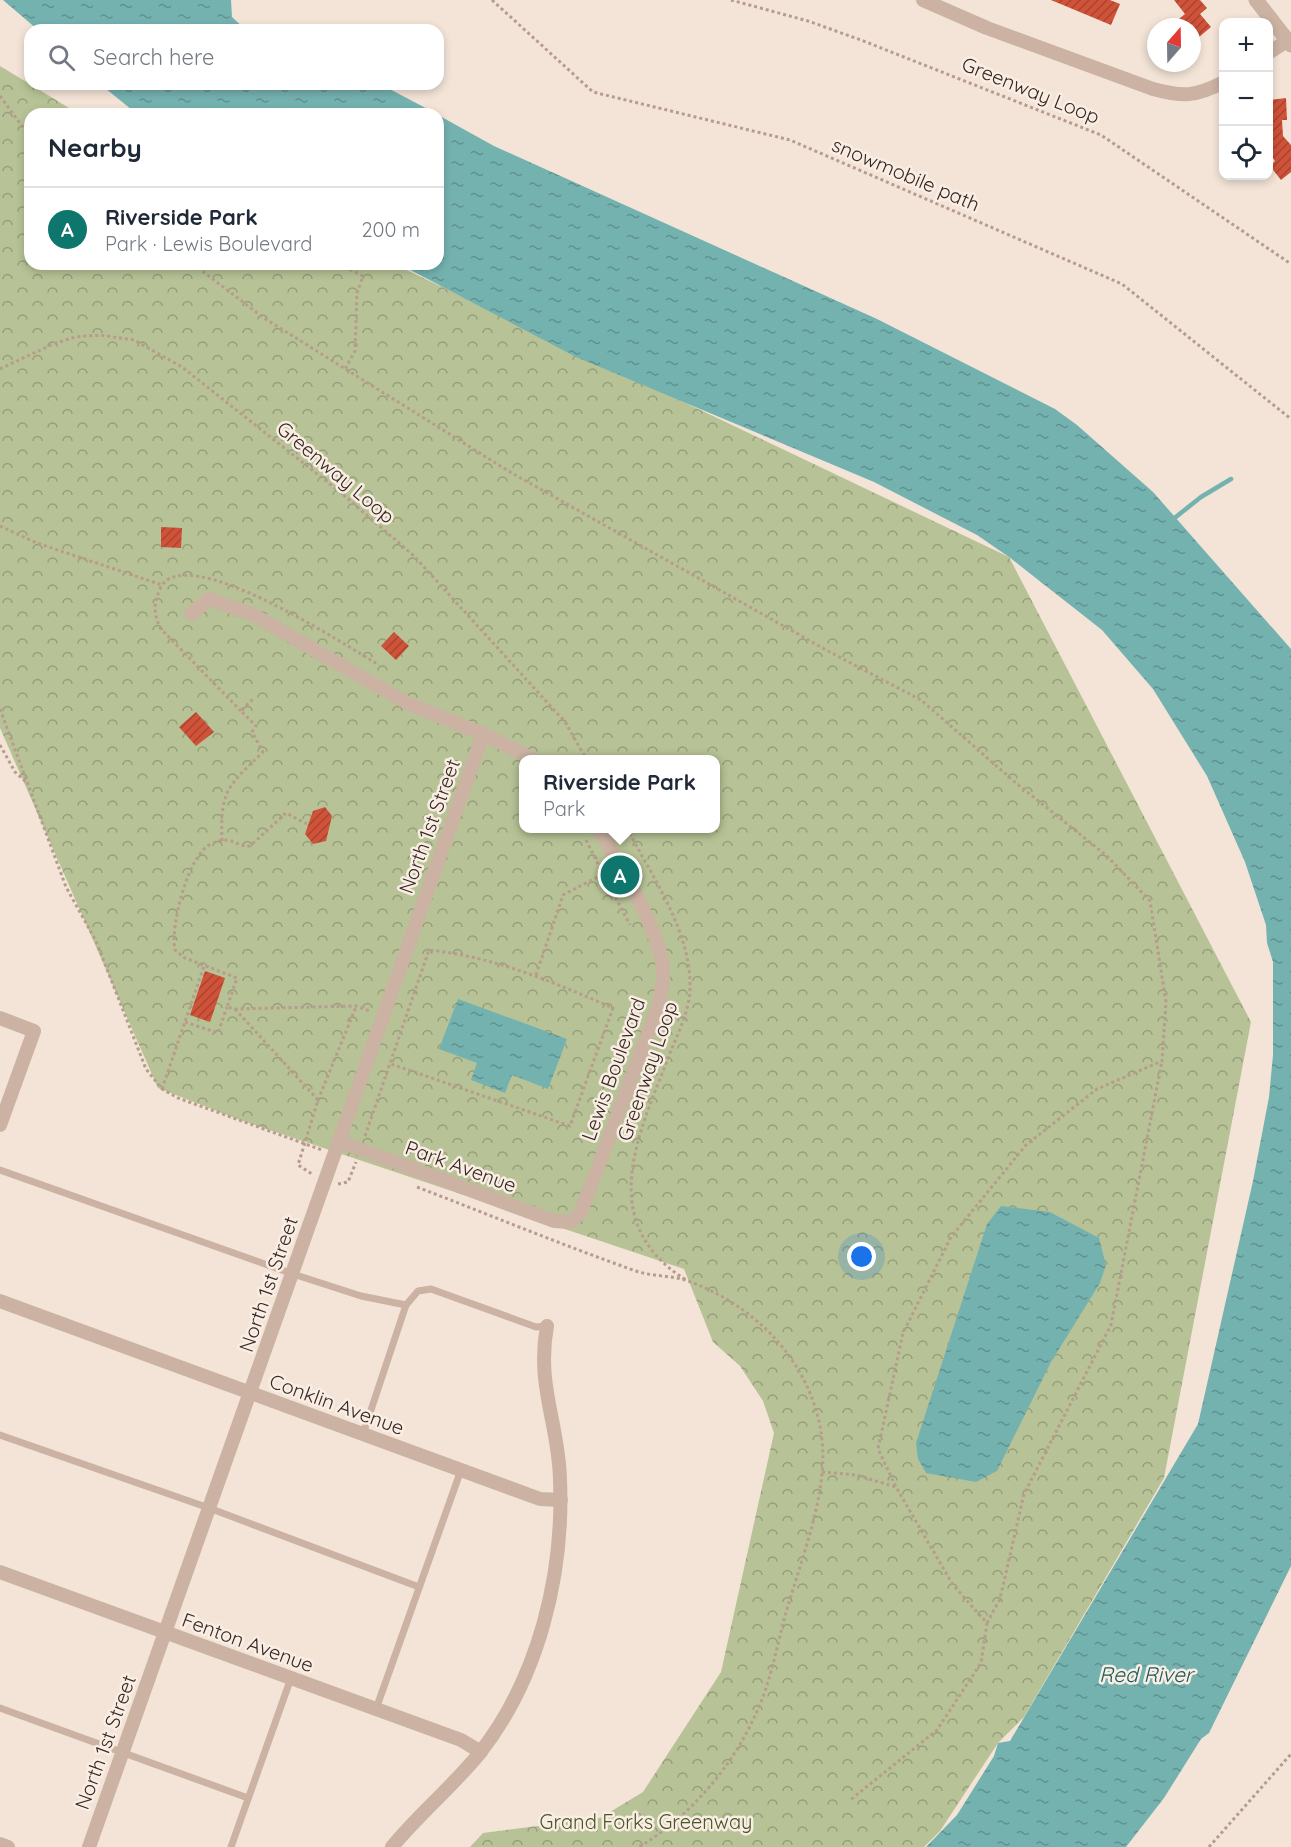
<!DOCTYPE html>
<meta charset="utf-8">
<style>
:root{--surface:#fff;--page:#f6f6f7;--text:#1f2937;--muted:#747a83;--line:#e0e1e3;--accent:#0f766e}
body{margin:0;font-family:Quicksand,sans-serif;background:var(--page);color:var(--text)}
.controls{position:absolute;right:18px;top:18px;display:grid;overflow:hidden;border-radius:12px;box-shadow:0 3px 9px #0003}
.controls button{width:54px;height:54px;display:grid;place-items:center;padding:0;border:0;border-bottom:2px solid var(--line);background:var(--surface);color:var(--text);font:30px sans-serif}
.compass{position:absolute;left:1147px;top:18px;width:54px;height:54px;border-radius:50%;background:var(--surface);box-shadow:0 3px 9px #0003;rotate:20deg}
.you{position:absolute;left:862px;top:1257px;width:21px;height:21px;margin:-15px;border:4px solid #fff;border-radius:50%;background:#1a73e8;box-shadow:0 0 0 9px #1a73e833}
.badge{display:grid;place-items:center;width:39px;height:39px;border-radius:50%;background:var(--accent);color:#fff;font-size:20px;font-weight:700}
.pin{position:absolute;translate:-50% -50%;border:3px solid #fff;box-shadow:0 2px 6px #0006}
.popup{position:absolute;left:519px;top:755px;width:201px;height:78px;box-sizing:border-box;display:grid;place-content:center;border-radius:12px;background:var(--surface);filter:drop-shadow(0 2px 4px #0005);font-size:20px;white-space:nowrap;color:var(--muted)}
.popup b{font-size:22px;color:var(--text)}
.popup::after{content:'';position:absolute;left:50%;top:100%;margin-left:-12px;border:12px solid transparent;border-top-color:var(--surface)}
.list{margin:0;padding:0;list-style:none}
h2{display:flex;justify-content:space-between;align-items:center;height:78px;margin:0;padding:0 24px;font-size:26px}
h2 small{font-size:20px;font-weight:400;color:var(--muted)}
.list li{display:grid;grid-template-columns:39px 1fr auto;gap:18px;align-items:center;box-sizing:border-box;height:84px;padding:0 24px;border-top:2px solid var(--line)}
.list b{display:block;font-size:22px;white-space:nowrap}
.list p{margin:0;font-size:20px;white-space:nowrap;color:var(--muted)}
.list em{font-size:20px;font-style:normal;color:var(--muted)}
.icon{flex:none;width:33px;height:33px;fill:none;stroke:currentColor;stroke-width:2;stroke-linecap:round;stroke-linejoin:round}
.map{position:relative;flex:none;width:1291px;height:1847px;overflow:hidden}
.search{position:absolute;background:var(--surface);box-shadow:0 3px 9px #0003;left:24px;top:24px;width:420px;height:66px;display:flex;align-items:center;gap:15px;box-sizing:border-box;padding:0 21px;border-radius:18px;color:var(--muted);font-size:22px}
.panel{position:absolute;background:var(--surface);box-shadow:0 3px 9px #0003;left:24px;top:108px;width:420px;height:162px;border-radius:18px}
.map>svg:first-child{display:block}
.forest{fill:url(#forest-crowns);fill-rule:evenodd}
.water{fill:url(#water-ripples)}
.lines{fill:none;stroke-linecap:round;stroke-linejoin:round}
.stream{stroke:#74b2b0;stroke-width:4.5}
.building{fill:url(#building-hatch)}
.path{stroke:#b79c8d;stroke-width:3;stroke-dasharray:3 3;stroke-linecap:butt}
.service{stroke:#cbb2a2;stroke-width:7}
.minor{stroke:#cbb2a2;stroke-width:14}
.tertiary{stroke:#cbb2a2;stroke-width:15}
.labels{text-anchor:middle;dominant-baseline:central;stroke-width:5;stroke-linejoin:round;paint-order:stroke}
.street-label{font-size:20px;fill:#362925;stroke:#faeee4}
.park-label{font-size:20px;fill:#485627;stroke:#faeee4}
.water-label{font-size:21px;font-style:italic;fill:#185a59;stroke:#faeee4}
</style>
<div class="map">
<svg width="1291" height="1847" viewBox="0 0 1291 1847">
<defs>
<pattern id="forest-crowns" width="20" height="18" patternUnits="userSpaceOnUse" patternTransform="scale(1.5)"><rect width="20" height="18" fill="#b7c396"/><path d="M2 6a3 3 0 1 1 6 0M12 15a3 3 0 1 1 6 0" fill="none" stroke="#969e7a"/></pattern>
<pattern id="water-ripples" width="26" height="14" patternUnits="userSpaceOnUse" patternTransform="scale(1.5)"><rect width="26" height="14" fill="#74b2b0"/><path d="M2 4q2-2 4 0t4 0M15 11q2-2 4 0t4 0" fill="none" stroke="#60918f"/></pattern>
<pattern id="building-hatch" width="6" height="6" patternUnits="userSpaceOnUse" patternTransform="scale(1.5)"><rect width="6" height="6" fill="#cf5239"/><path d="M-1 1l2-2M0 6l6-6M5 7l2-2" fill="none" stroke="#a94430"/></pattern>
</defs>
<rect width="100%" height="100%" fill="#f3e4d7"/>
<path class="forest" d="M 0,66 L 79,114 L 30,114 L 30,264 L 394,264 L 1009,557 L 1251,1022 L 1164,1478 L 1024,1717 L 998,1743 L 940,1831 L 924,1847 L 470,1847 L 483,1833 L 600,1818 L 643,1792 L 721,1672 L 774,1433 L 763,1401 L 740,1366 L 713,1342 L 684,1269 L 240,1120 L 158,1088 L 0,728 ZM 524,760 L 716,760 L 716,828 L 524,828 Z"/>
<g class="water">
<polygon points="3,0 231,0 232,17 246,30 38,30"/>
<polygon points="100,84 380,84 437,114 137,114"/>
<polygon points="438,115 494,146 877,319 1055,409 1077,425 1153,492 1291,649 1291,1566 1209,1733 1201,1739 1164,1798 1126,1847 926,1847 957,1815 994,1756 998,1743 1010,1741 1198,1424 1253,1181 1269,1097 1273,1055 1273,962 1267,943 1266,925 1245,862 1207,776 1153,689 1102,630 1009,557 977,535 874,482 576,357 399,264 438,264"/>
<polygon points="458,999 567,1039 548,1089 512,1075 505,1093 471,1080 477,1063 439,1049"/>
<polygon points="1001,1206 1050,1212 1099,1238 1106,1265 1100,1283 1051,1362 997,1471 976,1482 926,1473 918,1459 916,1443 987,1224"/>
</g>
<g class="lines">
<polyline class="stream" points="1172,520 1201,497 1231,479"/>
</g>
<g class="building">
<polygon points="1051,0 1110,0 1120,4 1111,25"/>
<polygon points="1174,0 1200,0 1207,8 1200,14 1211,27 1192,43 1192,27 1169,27 1185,14"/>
<polygon points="1286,98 1287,120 1282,120 1283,136 1291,145 1291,172 1281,180 1270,166 1275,161 1269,153 1269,100"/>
<polygon points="161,527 182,528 181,548 161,547"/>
<polygon points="394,632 409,646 396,660 381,646"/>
<polygon points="196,712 214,732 196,746 179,727"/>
<polygon points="325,807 332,816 326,841 313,844 305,834 313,811"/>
<polygon points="205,971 225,978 210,1022 190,1015"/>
</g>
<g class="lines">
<g class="path">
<polyline points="492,0 593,92 790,140 1122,284 1291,419"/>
<polyline points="731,0 808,21 861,40 1101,135 1291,264"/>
<polyline points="0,96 30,137"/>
<polyline points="193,264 264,318 510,472 828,651 921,700 1016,783 1107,856 1150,901 1166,1002 1162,1061 1097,1089 1026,1145 951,1237 903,1333 878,1449 896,1487 953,1585 987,1623 981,1663 937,1730 849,1801"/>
<polyline points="339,264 363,276 357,293 355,351 344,371"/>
<polyline points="0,369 53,344 75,337 100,335 134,340 182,367 340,492 414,556 565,722 587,760"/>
<polyline points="0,526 37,543 162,585"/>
<polyline points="0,709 66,887 96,941 146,1069 162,1089 178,1098 322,1150"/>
<path d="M 241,711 L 160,628 C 154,613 153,605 160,589 C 182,537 348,647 379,665"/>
<polyline points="0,745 15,772 26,782"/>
<path d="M 307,824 L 286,813 L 250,846 C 235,847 233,834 211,844 C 188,854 170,927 175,950 L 185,958 L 237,978 L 227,1007 L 235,1009 L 356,1006 L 370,1011"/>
<path d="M 627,828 C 652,877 691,931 690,987 C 690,1008 680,1029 672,1048 C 642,1128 591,1220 686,1280"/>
<polyline points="586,840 603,874"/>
<path d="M 222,841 C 220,790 228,786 263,752 L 252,732 L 256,726 L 241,711 L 253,699"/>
<polyline points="536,975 563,895 603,874 630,925"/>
<polyline points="235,1009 318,1100 298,1165 312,1174"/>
<polyline points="185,1022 218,1033 227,1007"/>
<polyline points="162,1089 204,966"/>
<polyline points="318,1100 356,1007"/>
<path d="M 365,1136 L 429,950 C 495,957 553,982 613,1008 L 570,1126 L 391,1064"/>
<polyline points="338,1184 348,1182 356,1162"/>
<path d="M 417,1187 C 490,1215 562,1245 636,1271 C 653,1277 672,1275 688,1281 C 769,1310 831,1386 822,1474 C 817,1522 798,1570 785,1616 C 777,1646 771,1680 758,1709 C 734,1765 691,1816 639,1847"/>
<polyline points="822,1472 856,1475 896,1487"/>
<polyline points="987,1623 1000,1599 1024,1494 1111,1325 1162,1061"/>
<polyline points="1209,1847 1291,1754"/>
</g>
<g class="service">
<polyline points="0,1170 293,1274 361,1296 406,1305"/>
<polyline points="363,1434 406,1305 418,1291 431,1289 536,1327 547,1326"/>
<polyline points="0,1435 209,1508 419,1587"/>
<polyline points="0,1708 248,1798"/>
<polyline points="376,1709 461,1470"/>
<polyline points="231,1847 291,1678"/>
</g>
<g class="minor">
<path d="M 923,0 L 987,28 L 1153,89 C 1183,97 1195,97 1224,82"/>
<polyline points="1268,53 1287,41"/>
<polyline points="191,614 209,599 254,615 407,703 483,734 535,760"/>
<polyline points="0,1018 34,1031 0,1125"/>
<path d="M 338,1141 L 554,1221 L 571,1222 L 581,1212 L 658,1007 C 661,994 664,982 663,969 C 659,929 620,864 598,828"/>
<polyline points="0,1301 540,1499 561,1500"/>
<polyline points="0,1572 461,1740 481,1752"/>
<polyline points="0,1844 8,1847"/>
<polyline points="89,1847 483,734"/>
<path d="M 392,1847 C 419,1814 452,1787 479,1754 C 539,1678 564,1574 560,1480 C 559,1424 536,1386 547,1326"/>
</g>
<polyline class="tertiary" points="1256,0 1291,45"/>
</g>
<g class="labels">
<g class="street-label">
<text transform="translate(1031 90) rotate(22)">Greenway Loop</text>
<text transform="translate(906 174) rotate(23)">snowmobile path</text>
<text transform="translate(336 472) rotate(40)">Greenway Loop</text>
<text transform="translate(429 826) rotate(-70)">North 1st Street</text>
<text transform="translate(613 1069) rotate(-70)">Lewis Boulevard</text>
<text transform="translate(647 1071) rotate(-71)">Greenway Loop</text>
<text transform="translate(461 1166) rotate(20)">Park Avenue</text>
<text transform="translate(268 1284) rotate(-71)">North 1st Street</text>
<text transform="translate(337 1404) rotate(20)">Conklin Avenue</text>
<text transform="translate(248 1642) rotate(20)">Fenton Avenue</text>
<text transform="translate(105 1742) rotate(-70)">North 1st Street</text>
</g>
<g class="park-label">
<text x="646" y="1821">Grand Forks Greenway</text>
</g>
<g class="water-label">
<text x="1146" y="1674">Red River</text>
</g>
</g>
</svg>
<div class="controls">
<button>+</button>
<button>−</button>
<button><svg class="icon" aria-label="locate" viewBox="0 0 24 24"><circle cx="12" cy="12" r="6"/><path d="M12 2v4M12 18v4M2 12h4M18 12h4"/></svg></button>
</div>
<svg class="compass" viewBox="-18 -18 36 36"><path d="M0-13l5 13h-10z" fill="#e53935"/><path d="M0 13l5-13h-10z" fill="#747a83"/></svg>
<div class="you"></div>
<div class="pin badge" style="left:620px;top:875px">A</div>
<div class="popup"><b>Riverside Park</b>Park</div>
<div class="search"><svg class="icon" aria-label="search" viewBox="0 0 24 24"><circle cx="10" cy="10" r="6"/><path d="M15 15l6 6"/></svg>Search here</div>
<section class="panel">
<h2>Nearby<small></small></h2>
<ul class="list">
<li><span class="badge">A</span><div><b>Riverside Park</b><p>Park · Lewis Boulevard</p></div><em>200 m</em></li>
</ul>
</section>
</div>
